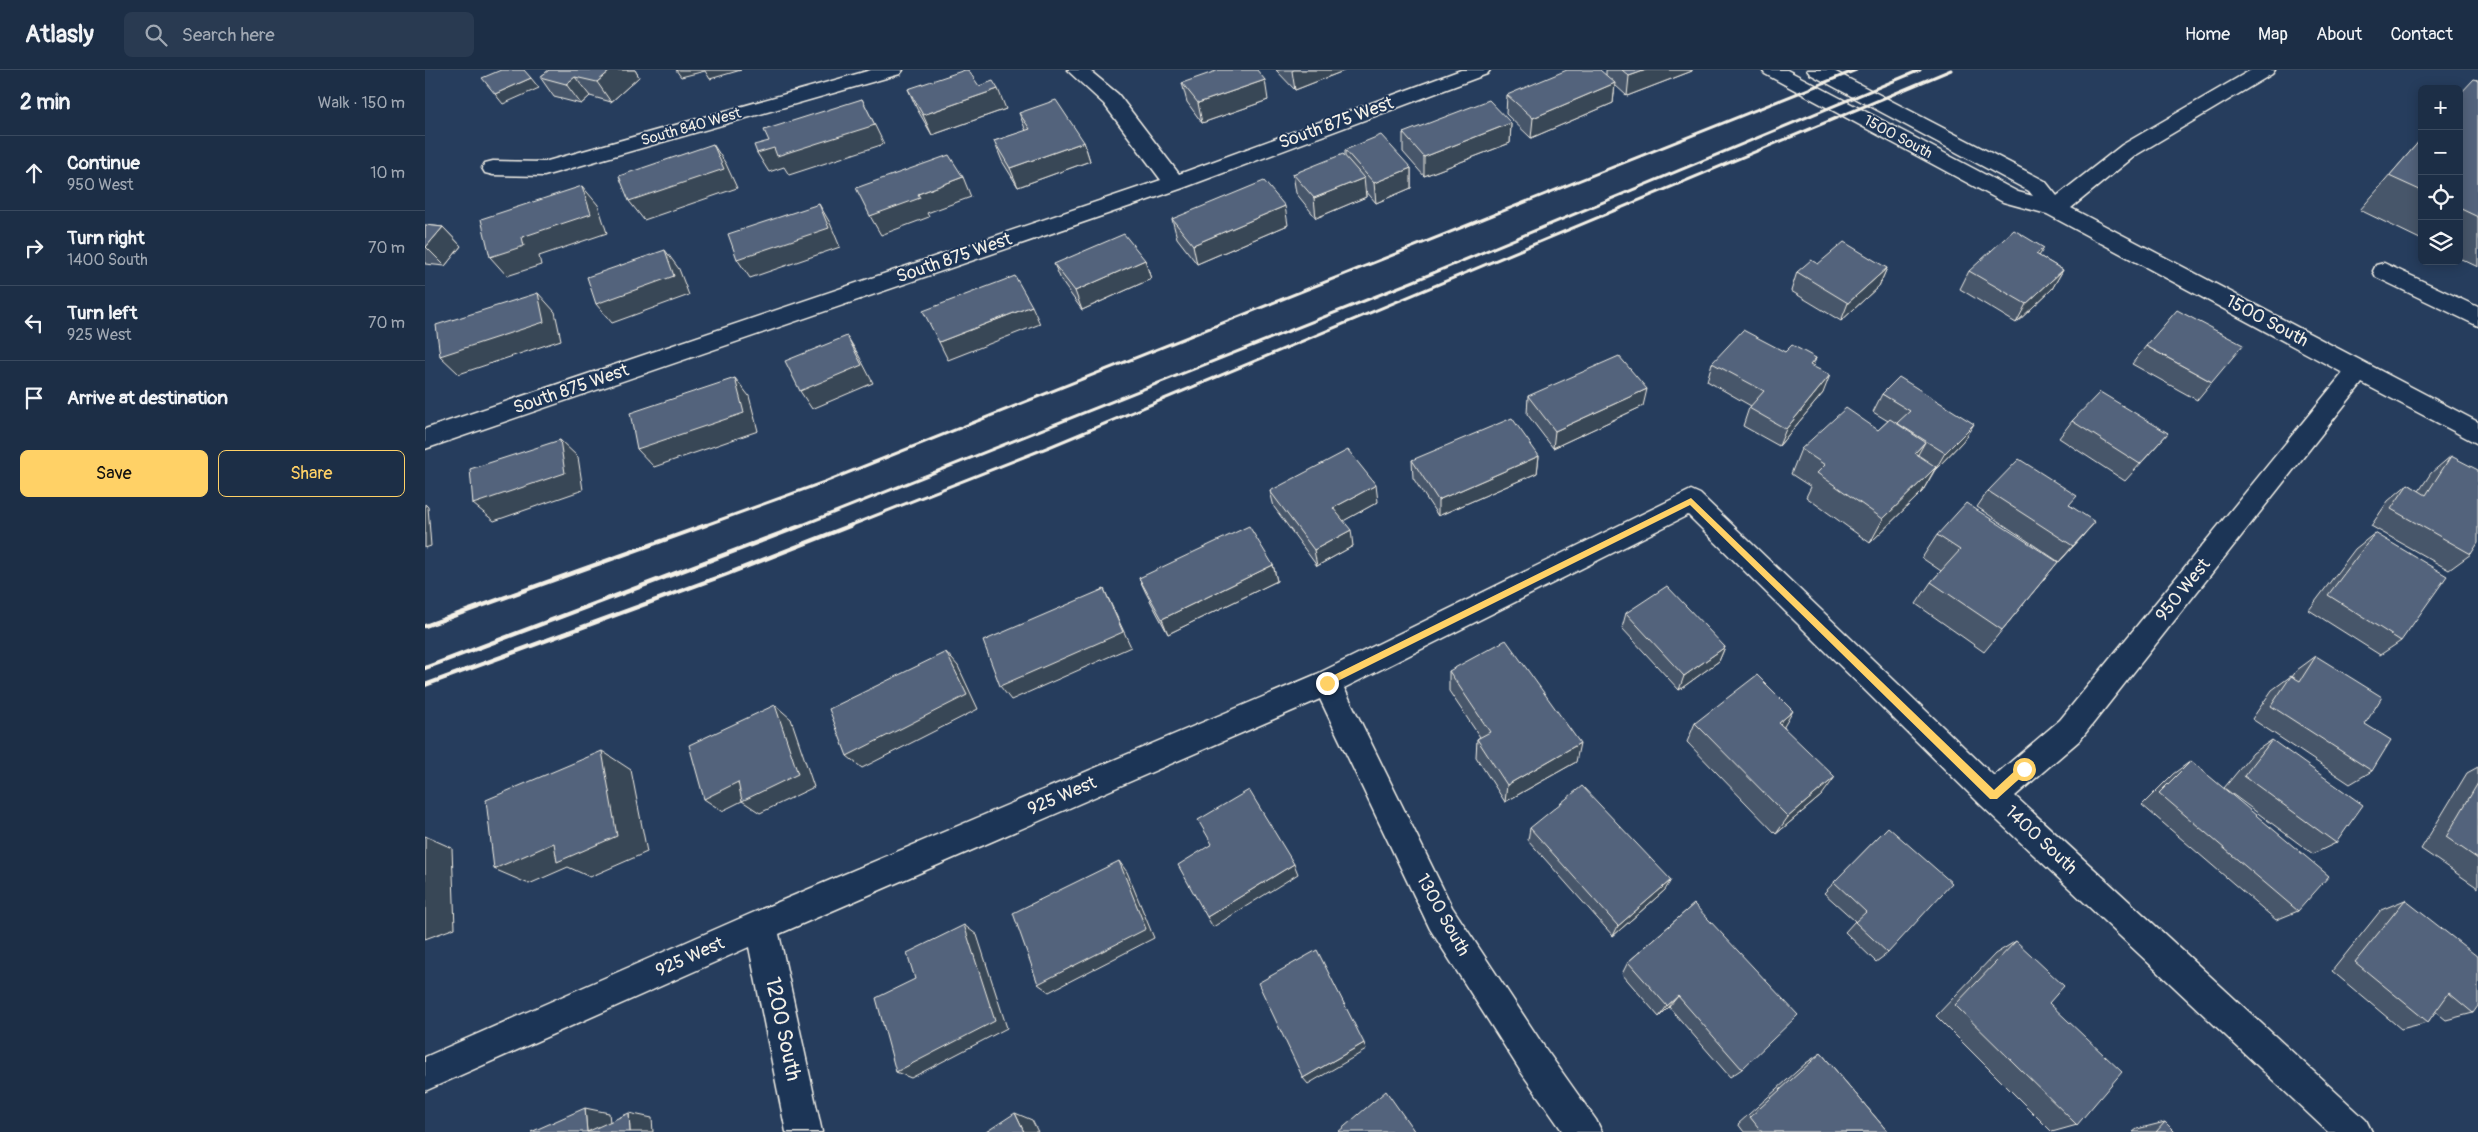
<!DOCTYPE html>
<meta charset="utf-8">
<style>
:root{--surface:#1c2e46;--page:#293a51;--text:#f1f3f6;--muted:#a0a8b3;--line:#3a4a5f;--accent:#ffd166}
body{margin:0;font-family:Pangolin,sans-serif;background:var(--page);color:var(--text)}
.controls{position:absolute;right:15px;top:15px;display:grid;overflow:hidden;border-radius:8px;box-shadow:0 2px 12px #0003}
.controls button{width:45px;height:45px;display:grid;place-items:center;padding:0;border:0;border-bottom:1px solid var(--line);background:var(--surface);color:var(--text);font:25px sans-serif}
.stop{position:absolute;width:15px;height:15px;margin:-11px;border:4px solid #ffd166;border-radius:50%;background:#fff}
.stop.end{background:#ffd166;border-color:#fff;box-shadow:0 1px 5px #0008}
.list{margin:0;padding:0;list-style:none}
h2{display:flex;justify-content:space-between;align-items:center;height:65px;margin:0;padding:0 20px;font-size:21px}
h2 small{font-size:16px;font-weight:400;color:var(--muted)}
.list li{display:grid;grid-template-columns:32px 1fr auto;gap:15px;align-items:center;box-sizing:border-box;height:75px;padding:0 20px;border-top:1px solid var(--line)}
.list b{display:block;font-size:19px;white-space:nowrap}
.list p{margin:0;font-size:16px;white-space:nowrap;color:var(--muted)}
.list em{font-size:16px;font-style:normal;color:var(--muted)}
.actions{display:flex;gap:10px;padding:15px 20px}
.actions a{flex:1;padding:11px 0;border:1px solid var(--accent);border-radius:8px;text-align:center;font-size:18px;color:var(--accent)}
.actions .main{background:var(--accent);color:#111}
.icon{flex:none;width:28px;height:28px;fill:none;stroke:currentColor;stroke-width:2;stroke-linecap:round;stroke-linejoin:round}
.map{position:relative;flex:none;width:2053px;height:1062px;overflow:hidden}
header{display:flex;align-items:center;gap:30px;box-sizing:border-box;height:70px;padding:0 25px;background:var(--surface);border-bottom:1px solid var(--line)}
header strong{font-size:24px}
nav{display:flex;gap:28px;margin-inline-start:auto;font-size:18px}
.search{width:350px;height:45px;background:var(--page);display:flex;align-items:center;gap:12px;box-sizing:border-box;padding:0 18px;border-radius:8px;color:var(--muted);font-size:19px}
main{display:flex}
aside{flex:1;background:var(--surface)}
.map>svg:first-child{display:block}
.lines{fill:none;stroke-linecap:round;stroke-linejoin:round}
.minor-casing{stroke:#f4f1e8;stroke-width:3}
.minor{fill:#1d3557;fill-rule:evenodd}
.rail-far1{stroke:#f4f1e8;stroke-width:3}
.rail{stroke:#f4f1e8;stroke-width:4.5}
.wall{fill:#47566a;stroke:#f4f1e8}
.shaded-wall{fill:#394656;stroke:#f4f1e8}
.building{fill:#52647b;stroke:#f4f1e8}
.route{fill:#ffd166}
.labels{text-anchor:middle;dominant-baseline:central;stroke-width:4;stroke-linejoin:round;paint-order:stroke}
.far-street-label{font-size:15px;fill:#f4f1e8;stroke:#1d3557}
.street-label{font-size:18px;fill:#f4f1e8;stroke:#1d3557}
.near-street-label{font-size:21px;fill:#f4f1e8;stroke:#1d3557}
</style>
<header>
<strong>Atlasly</strong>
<div class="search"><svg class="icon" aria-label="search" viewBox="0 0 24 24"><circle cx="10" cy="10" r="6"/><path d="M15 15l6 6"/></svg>Search here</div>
<nav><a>Home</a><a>Map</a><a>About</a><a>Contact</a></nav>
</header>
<main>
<aside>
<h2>2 min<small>Walk · 150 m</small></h2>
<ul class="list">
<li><svg class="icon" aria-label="ahead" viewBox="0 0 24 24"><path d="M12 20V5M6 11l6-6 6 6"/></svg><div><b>Continue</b><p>950 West</p></div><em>10 m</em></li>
<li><svg class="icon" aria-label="right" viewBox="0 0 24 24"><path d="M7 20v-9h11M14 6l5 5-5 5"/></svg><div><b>Turn right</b><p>1400 South</p></div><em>70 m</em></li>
<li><svg class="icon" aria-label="left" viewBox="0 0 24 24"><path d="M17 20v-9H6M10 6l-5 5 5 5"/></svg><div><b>Turn left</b><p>925 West</p></div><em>70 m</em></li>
<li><svg class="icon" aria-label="arrive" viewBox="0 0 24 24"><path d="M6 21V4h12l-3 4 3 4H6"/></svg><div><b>Arrive at destination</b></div></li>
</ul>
<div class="actions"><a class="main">Save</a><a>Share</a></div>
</aside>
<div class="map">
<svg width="2053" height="1062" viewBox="0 0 2053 1062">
<rect width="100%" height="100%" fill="#263d5d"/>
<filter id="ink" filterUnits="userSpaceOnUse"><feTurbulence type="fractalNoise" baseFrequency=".02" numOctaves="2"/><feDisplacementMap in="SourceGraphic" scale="10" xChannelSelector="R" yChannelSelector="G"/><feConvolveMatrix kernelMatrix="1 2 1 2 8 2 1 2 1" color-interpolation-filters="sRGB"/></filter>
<g filter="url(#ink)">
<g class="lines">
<defs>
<g id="minor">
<polygon points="446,0 478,0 475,4 119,106 68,105 60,103 57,98 60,93 68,91 119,92"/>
<polygon points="642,0 664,0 693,24 754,104 1036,0 1065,0 1062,4 758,118 0,379 0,359 736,110 679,34"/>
<polygon points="1337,0 1362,0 1593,122 1608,126 1604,121 1385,4 1382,0 1407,0 1620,111 1632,126 1697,75 1826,0 1850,0 1847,4 1711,85 1646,138 2053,352 2053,374 1937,313 1655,670 1590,726 1941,1050 1947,1062 1903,1062 1557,736 1263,445 919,618 1027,837 1120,978 1171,1050 1177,1062 1138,1062 1096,1002 1005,859 895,629 354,864 397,1062 361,1062 324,877 0,1021 0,987 325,844 892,604 1266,420 1275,424 1569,706 1635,650 1918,303 1622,144 1578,132 1340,4"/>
<polygon points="1959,193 2053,237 2053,256 1951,207 1948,201 1951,195"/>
</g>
</defs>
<use href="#minor" class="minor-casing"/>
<use href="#minor" class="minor"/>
<g class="rail-far1">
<polyline points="278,456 402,411 1431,0"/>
<polyline points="375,456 989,211 1495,0"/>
<polyline points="424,456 624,377 1526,0"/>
</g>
<g class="rail">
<polyline points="0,556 281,455"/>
<polyline points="0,598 378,455"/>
<polyline points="0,615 302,504 427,455"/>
</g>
</g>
<g class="wall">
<polygon points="124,0 210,0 214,7 186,32 165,26 156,34 129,27 115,7"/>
<polygon points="851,0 921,0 870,20"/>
<polygon points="1181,0 1267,0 1267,1 1202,26 1190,15 1188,33 1106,68 1081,44 1082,25 1181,5"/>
<polygon points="2053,10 2053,197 2034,188 2034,25"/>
<polygon points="757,13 843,30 777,53 762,32"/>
<polygon points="554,16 581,39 507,65 492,39 483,19"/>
<polygon points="594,43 659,72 665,91 593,117 577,91 569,71 601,61"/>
<polygon points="1086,53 1085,73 999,106 978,82 978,63"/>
<polygon points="1997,68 1997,170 1935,140"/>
<polygon points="920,80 986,98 986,118 951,133 941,121 941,127 891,148 871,123 868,104 920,86"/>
<polygon points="747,149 863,155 772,194 752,168"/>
<polygon points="0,155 18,157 36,176 20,196 0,194"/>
<polygon points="1614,186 1638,200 1627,219 1591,253 1535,219 1544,201"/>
<polygon points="720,190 726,209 657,240 637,212 629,194"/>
<polygon points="1393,194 1462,198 1454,216 1416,251 1366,221 1372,202"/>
<polygon points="1721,276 1787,312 1772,330 1707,294"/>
<polygon points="1360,282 1391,288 1388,296 1398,323 1354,376 1318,356 1324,338 1326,336 1282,311 1287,293"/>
<polygon points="1457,324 1538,371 1510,400 1497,422 1445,473 1381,427 1386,417 1366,404 1376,379 1453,360 1463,351 1448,342"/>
<polygon points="1103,326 1218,336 1128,378 1102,344"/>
<polygon points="1647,351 1743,363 1700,411 1634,368"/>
<polygon points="1114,386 1112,403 1013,446 988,408 987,390"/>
<polygon points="2026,386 2046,484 2024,500 1946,456 1963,431 1983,414 1994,421 2006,403"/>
<polygon points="845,421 953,432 918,451 928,476 892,496 849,437"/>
<polygon points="1563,421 1645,435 1656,468 1634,492 1552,437"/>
<polygon points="1950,463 1976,571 1955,585 1884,540 1930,479"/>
<polygon points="1512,465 1633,492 1559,582 1491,534 1506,512 1516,501 1497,488"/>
<polygon points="848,495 852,511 743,564 721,523 714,508"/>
<polygon points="1201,543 1300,577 1294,591 1254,620 1197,558"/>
<polygon points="1891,586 1940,654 1947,701 1925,714 1827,649 1847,620 1866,606 1867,607 1872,600"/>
<polygon points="1024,601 1151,692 1080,732 1051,687 1052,669 1055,667 1024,621"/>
<polygon points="1270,653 1359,657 1397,725 1351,764 1262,672"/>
<polygon points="1847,670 1911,773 1888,784 1799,718 1828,683"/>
<polygon points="1766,691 1873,841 1851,850 1717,735 1748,704"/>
<polygon points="2053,697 2053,818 1996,779 2042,703"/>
<polygon points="1463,757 1463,883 1451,892 1420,862 1430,851 1399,823"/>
<polygon points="1105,758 1240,820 1188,866 1103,770"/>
<polygon points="1980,830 2048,943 2021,950 2010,941 2003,952 1976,959 1907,901 1956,840"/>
<polygon points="1269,834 1317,999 1305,1007 1244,937 1234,947 1197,904 1203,892"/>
<polygon points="1591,871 1624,933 1652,1055 1627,1062 1511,946 1570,884"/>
<polygon points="1396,983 1463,1062 1319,1062 1313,1054 1381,993"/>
<polygon points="1740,1052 1750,1062 1708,1062 1712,1059"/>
</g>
<g class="shaded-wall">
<polygon points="186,0 210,0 214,7 186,32 172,12"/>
<polygon points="251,0 316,0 285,9 280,1 256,7"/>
<polygon points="869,0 921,0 870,20 867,1"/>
<polygon points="1221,0 1267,0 1267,1 1202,26 1204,6"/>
<polygon points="150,7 165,26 156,34 141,14"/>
<polygon points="106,8 114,18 78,34 70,24"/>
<polygon points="840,10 843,30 777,53 773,33"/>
<polygon points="1190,13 1188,33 1106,68 1108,48"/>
<polygon points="573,19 581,39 507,65 498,45"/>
<polygon points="437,29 459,74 364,105 359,97 344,102 332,83"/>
<polygon points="1086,53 1085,73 999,106 999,87"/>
<polygon points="659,72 665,91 593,117 585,98"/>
<polygon points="288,74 301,94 312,118 219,150 204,131"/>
<polygon points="986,98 986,118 951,133 949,113"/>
<polygon points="538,107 546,127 502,143 504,147 456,165 445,146 493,124"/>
<polygon points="939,108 941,127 891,148 889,128"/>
<polygon points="157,116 173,135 182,163 114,186 116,195 82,206 65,187 97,167"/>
<polygon points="394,134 405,153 415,177 325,208 312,189"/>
<polygon points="860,136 863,155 772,194 768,175"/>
<polygon points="18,157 36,176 20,196 1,177"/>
<polygon points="1619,178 1608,196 1611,184"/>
<polygon points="240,180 254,199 264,225 187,253 171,234"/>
<polygon points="720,190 726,209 657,240 650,221"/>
<polygon points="1462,198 1454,216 1416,251 1423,233"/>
<polygon points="1638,200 1627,219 1591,253 1601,234"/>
<polygon points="113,223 130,242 136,270 34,304 15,286"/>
<polygon points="607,236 615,254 523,290 514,272"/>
<polygon points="422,266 433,284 448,313 387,339 375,321"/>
<polygon points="1391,288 1384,306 1385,295"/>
<polygon points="1405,305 1398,323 1354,376 1361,359"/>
<polygon points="310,308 324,326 333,361 229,397 212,379"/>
<polygon points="1222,319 1218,336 1128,378 1130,361"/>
<polygon points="1549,354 1538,371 1510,400 1520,383"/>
<polygon points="135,370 153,387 158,420 69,451 48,434"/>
<polygon points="1500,372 1486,397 1490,383"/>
<polygon points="1114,386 1112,403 1013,446 1013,430"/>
<polygon points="1511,397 1497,422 1445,473 1458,449"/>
<polygon points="951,415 953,432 911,455 908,438"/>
<polygon points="0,434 3,437 6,476 0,478"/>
<polygon points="1670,452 1656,468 1634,492 1648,476"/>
<polygon points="926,460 928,476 892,496 889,480"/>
<polygon points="848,495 852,511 743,564 737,549"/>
<polygon points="679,519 706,577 586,630 575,616"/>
<polygon points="1300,577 1294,591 1254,620 1259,606"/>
<polygon points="521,582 533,596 553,639 437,698 422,686"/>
<polygon points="350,635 366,649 389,717 335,743 317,731 297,741 279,729"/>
<polygon points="1368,641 1357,660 1354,653"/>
<polygon points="1155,673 1151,692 1080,732 1082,715"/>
<polygon points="177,681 206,700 222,782 165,807 143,797 104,814 69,799"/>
<polygon points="1410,707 1397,725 1351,764 1363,747"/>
<polygon points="0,766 27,778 30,858 0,869"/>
<polygon points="694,791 702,802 729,868 624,922 613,914"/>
<polygon points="869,794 873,804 788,857 782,847"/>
<polygon points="1246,810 1240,820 1188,866 1193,856"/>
<polygon points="539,855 552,865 582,958 486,1008 471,1002"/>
<polygon points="1253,926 1244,937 1234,947 1242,936"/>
<polygon points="939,973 941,980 883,1014 878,1008"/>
<polygon points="160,1038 184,1043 186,1062 162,1062"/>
<polygon points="204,1043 227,1048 228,1062 205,1062"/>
<polygon points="590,1043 607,1050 613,1062 599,1062"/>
</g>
<g class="building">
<polygon points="76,0 99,0 106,8 70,24 57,8"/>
<polygon points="124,0 186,0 172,12 150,7 141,14 115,7"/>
<polygon points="540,0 543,0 554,16 568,11 573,19 498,45 483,19"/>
<polygon points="794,0 832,0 840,10 773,33 757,13"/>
<polygon points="1142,0 1175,0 1190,13 1108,48 1082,25"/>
<polygon points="1197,0 1221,0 1204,6"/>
<polygon points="2049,9 2053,10 2053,147 2034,138 2034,25"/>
<polygon points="437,29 450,55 352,86 349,78 332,83 329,75 344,71 339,60"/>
<polygon points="631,30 659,72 585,98 569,71 605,59 594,43"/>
<polygon points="1064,30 1086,53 999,87 978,63"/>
<polygon points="956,65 986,98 949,113 920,80"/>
<polygon points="1997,68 1997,121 1964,106"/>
<polygon points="288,74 299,99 204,131 194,106"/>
<polygon points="918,84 939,108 889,128 868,104"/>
<polygon points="524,85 538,107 493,124 495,128 445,146 431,118"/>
<polygon points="839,111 860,136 768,175 747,149"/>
<polygon points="157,116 166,144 97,167 99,176 65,187 56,149"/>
<polygon points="394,134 404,158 312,189 303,164"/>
<polygon points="0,155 18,157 1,177 0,177"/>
<polygon points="1589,160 1619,178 1611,184 1638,200 1601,234 1544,201"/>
<polygon points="699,164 720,190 650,221 629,194"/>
<polygon points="1419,172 1462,198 1423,233 1372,202 1386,190 1393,194"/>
<polygon points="240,180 249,206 171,234 162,207"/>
<polygon points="590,206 607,236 514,272 498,241"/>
<polygon points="113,223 119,252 15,286 11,255"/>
<polygon points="1752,240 1818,275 1787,312 1721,276"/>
<polygon points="1318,260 1360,282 1367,275 1391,288 1385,295 1405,305 1361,359 1324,338 1339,321 1287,293"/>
<polygon points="422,266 437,295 375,321 360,291"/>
<polygon points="1194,286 1222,319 1130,361 1103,326"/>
<polygon points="1474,307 1549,354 1520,383 1472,353 1485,341 1457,324"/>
<polygon points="310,308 319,343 212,379 205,343"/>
<polygon points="1675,322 1743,363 1715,394 1647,351"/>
<polygon points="1421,338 1453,360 1465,349 1500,372 1490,383 1511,397 1458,449 1392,403 1400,395 1376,379"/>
<polygon points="1087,348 1114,386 1013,430 987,390"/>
<polygon points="135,370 140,403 48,434 45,399"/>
<polygon points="923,380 951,415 908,438 926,460 889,480 845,421"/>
<polygon points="2026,386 2053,400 2053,473 2046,484 1966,439 1983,414 2001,425"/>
<polygon points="1594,389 1652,426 1644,435 1670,452 1648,476 1563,421"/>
<polygon points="1541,433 1633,492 1577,560 1506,512 1535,480 1512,465"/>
<polygon points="824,456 848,495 737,549 714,508"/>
<polygon points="1950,463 2022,506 1976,571 1903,525"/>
<polygon points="1242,516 1300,577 1259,606 1201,543"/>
<polygon points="679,519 698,562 575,616 558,571"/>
<polygon points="1081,570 1155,673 1082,715 1052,669 1065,662 1024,601"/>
<polygon points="521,582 542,625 422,686 404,639"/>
<polygon points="1891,586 1957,627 1940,654 1966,670 1947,701 1846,636 1866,606 1875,611"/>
<polygon points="1332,605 1368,641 1354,653 1410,707 1363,747 1270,653"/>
<polygon points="350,635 373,704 317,731 313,712 279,729 264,675"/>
<polygon points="1847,670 1938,735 1911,773 1819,706"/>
<polygon points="177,681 192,766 132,792 129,773 69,799 61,730"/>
<polygon points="1766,691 1904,806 1873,841 1734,723"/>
<polygon points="2053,713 2053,789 2021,767"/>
<polygon points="1157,716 1246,810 1193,856 1105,758"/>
<polygon points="824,720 869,794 782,847 753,795 787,774 773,750"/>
<polygon points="1463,757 1527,813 1463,883 1430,852 1441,842 1409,812"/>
<polygon points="694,791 721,859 613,914 588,843"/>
<polygon points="1980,830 2053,887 2053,936 2048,943 2024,923 2003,952 1930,892"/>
<polygon points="1269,834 1373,945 1317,999 1253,926 1242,936 1203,892"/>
<polygon points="539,855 570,951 471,1002 451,928 490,909 482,883"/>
<polygon points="1591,871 1639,916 1624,933 1697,1002 1652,1055 1530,935"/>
<polygon points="892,880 939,973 878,1008 833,913"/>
<polygon points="1396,983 1463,1062 1337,1062 1325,1047"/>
<polygon points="961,1021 990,1062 913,1062"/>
<polygon points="160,1038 162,1062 204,1043 205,1062 106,1062"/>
<polygon points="590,1043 599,1062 561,1062"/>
<polygon points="1740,1052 1750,1062 1731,1062"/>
</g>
</g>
<polygon class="route" points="1266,428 1569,720 1595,696 1602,696 1602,702 1572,729 1565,729 1265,435 905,615 899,615 899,610"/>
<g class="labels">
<g class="far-street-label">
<text transform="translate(266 57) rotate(-16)">South 840 West</text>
<text transform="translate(1473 67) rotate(28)">1500 South</text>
</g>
<g class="street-label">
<text transform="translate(911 53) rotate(-20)">South 875 West</text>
<text transform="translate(529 188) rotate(-19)">South 875 West</text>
<text transform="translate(1842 251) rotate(28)">1500 South</text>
<text transform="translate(146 319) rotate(-19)">South 875 West</text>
<text transform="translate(1758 520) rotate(-51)">950 West</text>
<text transform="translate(637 726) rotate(-23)">925 West</text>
<text transform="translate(1616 770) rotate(43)">1400 South</text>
<text transform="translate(1018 845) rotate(61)">1300 South</text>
<text transform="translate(265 887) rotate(-24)">925 West</text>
</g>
<g class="near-street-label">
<text transform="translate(358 959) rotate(78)">1200 South</text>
</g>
</g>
</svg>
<div class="controls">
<button>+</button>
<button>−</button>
<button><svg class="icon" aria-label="locate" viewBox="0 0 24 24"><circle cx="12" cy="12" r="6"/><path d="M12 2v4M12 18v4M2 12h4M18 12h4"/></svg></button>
<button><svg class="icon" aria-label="layers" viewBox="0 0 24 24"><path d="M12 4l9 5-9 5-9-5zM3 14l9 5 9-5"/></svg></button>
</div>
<div class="stop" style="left:1599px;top:699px"></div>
<div class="stop end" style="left:902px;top:613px"></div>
</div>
</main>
